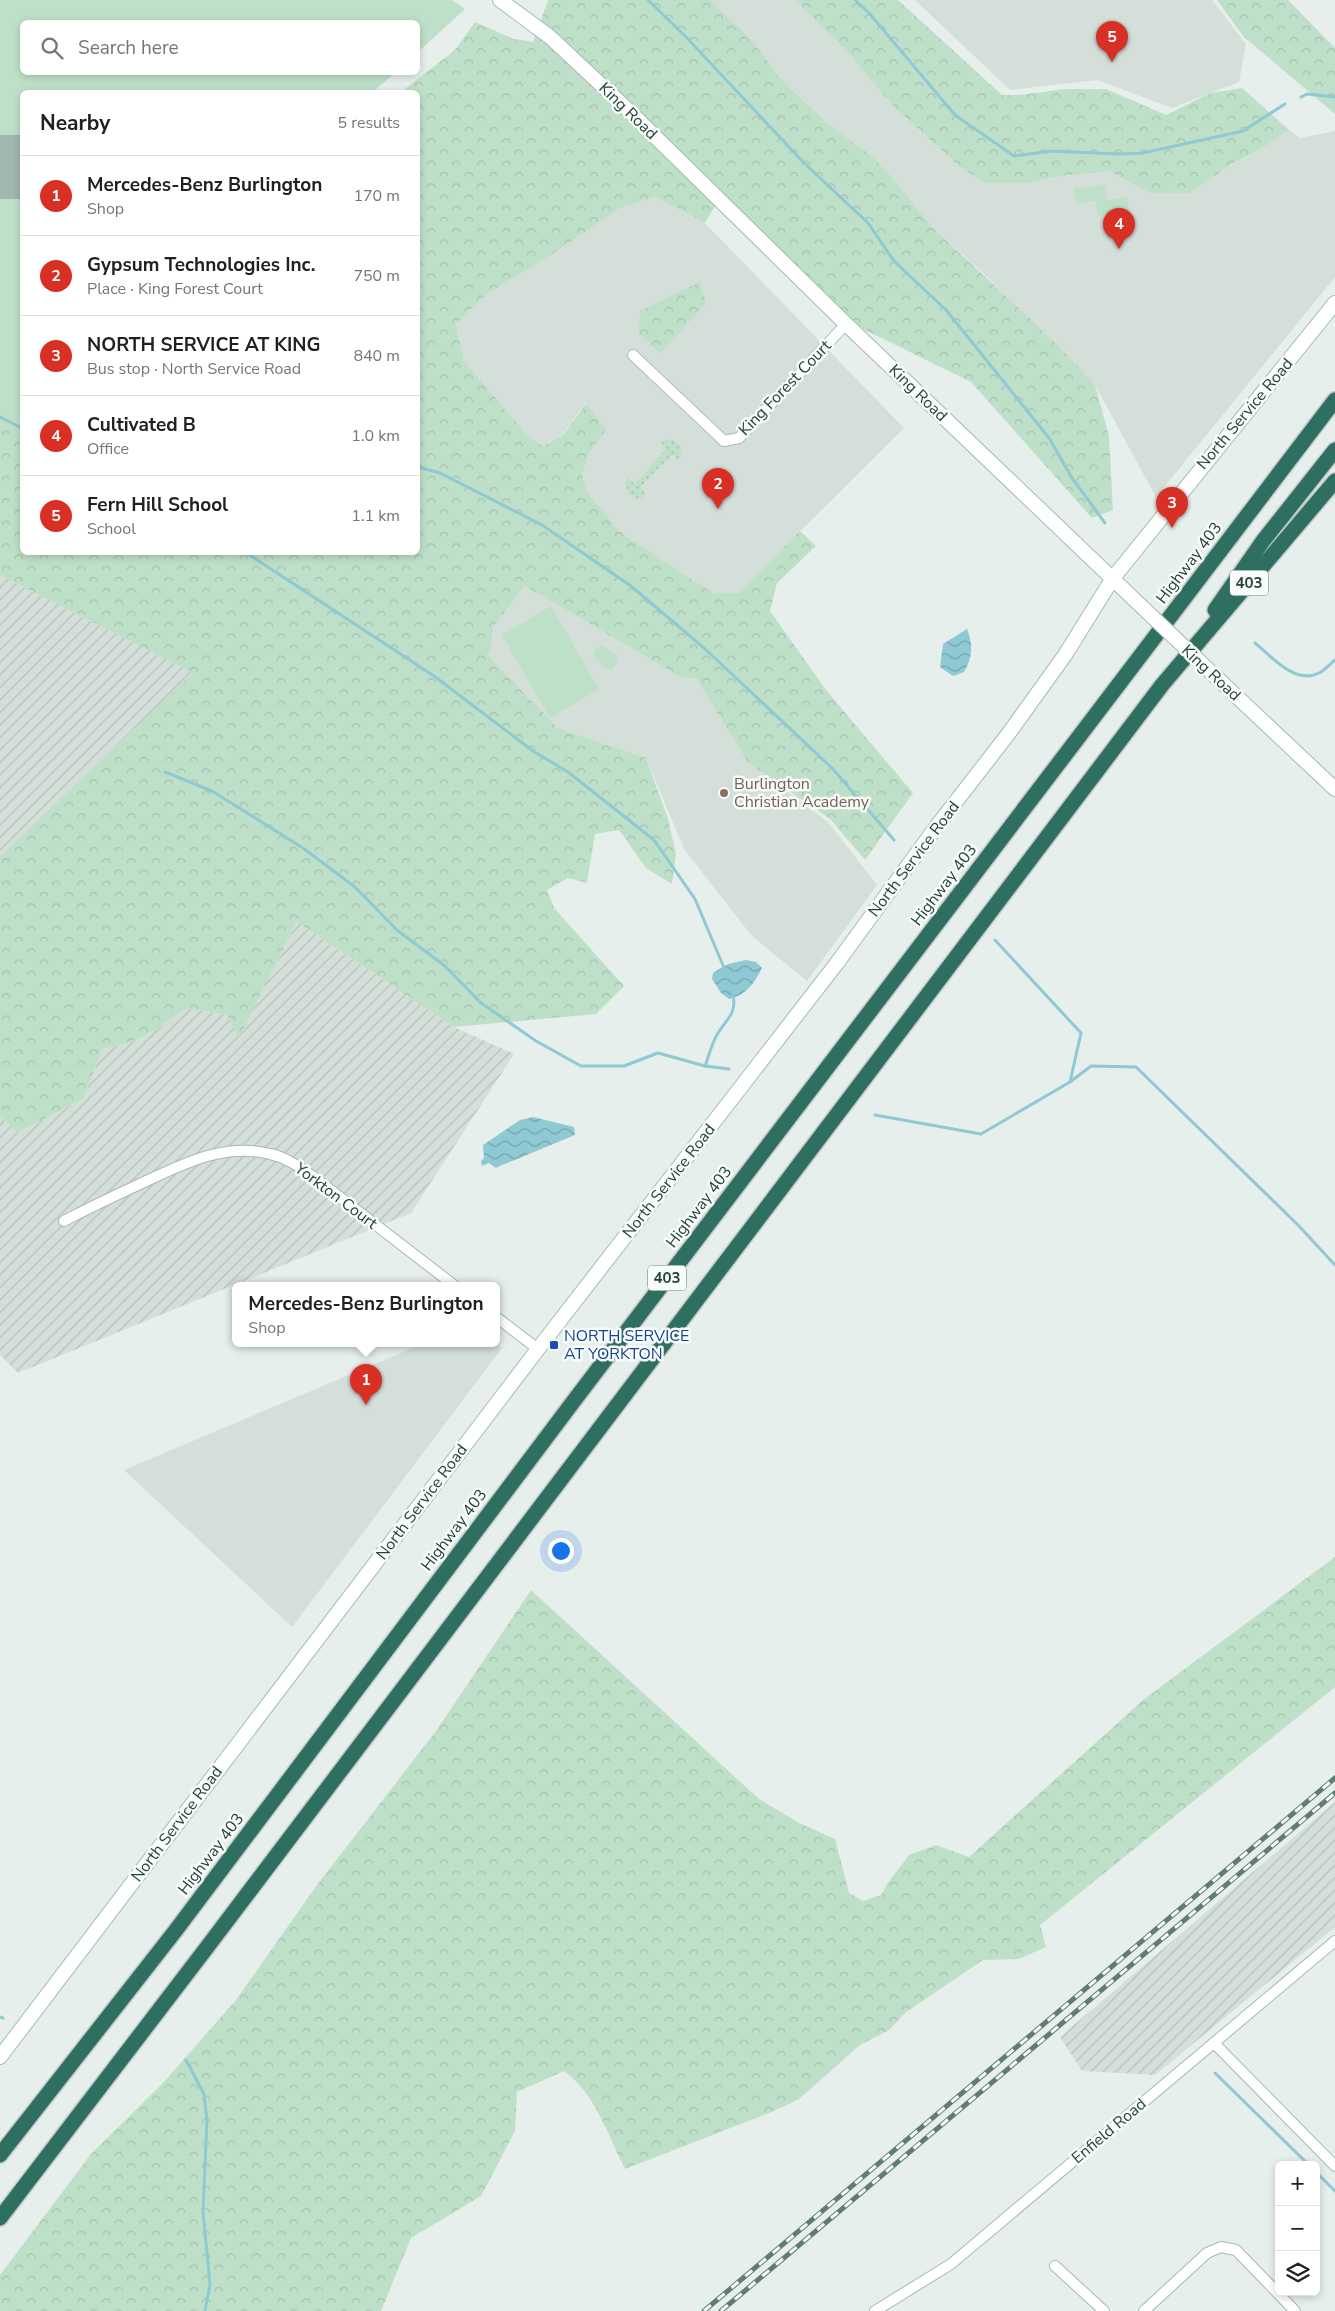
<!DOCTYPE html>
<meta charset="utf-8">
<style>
:root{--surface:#fff;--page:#f6f6f6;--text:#202124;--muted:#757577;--line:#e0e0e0;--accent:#d93025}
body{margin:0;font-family:"Nunito Sans",sans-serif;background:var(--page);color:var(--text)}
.controls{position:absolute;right:15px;bottom:15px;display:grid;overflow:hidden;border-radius:8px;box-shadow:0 2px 8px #0003}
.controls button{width:45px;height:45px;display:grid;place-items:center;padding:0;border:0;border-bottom:1px solid var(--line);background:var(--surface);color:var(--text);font:25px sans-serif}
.you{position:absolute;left:560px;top:1550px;width:18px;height:18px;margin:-12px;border:4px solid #fff;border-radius:50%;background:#1a73e8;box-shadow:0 0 0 8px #1a73e833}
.badge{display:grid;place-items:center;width:32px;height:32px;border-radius:50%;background:var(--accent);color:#fff;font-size:16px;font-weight:700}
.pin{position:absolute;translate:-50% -41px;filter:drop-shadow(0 1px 2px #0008)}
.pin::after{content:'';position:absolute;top:26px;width:18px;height:15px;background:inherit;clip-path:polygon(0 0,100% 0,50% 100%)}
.popup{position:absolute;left:232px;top:1282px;width:268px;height:65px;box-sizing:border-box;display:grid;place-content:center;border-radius:8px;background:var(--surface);filter:drop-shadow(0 1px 4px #0005);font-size:16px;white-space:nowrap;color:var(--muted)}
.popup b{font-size:19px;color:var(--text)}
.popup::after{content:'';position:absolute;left:50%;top:100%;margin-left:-10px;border:10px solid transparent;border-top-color:var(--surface)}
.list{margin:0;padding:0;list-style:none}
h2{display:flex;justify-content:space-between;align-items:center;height:65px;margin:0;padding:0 20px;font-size:21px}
h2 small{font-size:16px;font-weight:400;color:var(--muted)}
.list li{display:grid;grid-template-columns:32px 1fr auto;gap:15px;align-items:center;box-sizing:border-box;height:80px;padding:0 20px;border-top:1px solid var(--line)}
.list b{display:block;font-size:19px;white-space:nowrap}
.list p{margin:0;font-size:16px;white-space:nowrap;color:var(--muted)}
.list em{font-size:16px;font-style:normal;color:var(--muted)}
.icon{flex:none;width:28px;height:28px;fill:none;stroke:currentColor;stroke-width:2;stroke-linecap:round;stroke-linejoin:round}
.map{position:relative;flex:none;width:1335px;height:2311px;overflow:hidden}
.search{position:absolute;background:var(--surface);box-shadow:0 2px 8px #0003;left:20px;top:20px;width:400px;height:55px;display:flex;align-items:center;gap:12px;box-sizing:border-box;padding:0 18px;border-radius:8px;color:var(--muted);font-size:19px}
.panel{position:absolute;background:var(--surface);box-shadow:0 2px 8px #0003;left:20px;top:90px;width:400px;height:465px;border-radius:8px}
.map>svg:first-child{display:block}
.built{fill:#d4dfda}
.industrial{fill:url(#industrial-furrows)}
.grass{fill:url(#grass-dots)}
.forest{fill:url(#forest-crowns)}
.park{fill:#bfe0c8}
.water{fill:url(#water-waves)}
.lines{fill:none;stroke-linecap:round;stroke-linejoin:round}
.stream{stroke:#8ec9d4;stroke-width:3}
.runway{stroke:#a2b6b0;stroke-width:64}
.street-casing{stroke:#a8b8b2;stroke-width:12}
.secondary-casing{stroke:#a4bbb3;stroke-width:16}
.highway-casing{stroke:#c2cac8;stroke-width:18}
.street{stroke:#fff;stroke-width:10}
.secondary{stroke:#fff;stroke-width:14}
.highway{stroke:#2f6f62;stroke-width:15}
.rail-casing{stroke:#5f7d75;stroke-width:5}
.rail{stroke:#f7fbf9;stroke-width:3;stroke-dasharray:9;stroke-linecap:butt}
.secondary-bridge-casing{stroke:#a4bbb3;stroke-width:16;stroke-linecap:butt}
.secondary-bridge{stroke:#fff;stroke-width:14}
.education-dot{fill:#8d6e63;stroke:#f7fbf9;stroke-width:2}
.transit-dot{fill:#1a4fb4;stroke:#f7fbf9;stroke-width:2}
.labels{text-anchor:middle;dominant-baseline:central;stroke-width:5;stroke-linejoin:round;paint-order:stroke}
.shield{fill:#f7fbf9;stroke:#637a73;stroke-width:1}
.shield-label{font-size:15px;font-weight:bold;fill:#24423a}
.street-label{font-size:16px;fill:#24423a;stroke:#f7fbf9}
.education-label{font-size:16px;fill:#785e54;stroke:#f7fbf9;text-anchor:start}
.transit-label{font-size:16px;fill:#164399;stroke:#f7fbf9;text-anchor:start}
</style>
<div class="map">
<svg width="1335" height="2311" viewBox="0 0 1335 2311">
<defs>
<pattern id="industrial-furrows" width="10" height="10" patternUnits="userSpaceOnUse" patternTransform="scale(1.25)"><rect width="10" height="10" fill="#d4dfda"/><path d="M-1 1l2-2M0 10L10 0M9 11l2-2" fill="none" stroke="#b6c1bc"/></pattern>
<pattern id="grass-dots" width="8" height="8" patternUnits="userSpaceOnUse" patternTransform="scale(1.25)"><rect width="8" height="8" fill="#bfe0c8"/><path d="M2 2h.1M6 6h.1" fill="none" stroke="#a4c1ad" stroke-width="1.8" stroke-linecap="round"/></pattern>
<pattern id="forest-crowns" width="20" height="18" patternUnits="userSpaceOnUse" patternTransform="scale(1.25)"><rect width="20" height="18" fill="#bfe0c8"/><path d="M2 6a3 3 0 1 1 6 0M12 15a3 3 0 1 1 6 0" fill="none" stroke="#a4c1ad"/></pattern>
<pattern id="water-waves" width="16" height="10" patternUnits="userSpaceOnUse" patternTransform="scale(1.25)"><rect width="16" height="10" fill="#8ec9d4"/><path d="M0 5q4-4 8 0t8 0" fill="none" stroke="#74a5ad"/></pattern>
</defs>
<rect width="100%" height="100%" fill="#e6efeb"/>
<g class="built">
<polygon points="710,0 795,0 850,55 890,103 962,169 986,183 1028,183 1061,176 1109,171 1150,193 1231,165 1261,149 1289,130 1300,138 1335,131 1335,277 1156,497 1095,385 980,270 933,228 897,183 871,155 827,123 782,80 750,38"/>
<polygon points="915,0 1212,0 1246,44 1239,82 1172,108 1097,80 1010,90"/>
<polygon points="656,197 705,223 904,428 738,593 713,593 619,531 588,493 582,475 589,453 606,430 585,404 562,435 543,446 530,438 464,361 456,324 488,293 542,261 620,208"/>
<polygon points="525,586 682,678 696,678 748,763 828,822 877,885 807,981 752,936 684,849 646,758 558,728 489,656 494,626"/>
<polygon points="422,1344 496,1344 502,1348 292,1627 124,1470"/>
</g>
<g class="industrial">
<polygon points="0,575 194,673 0,856"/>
<polygon points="297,922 454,1027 514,1054 411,1213 18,1373 0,1355 0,1116 17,1133 84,1098 102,1049 135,1041 157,1029 187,1008 227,1015 239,1037"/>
<polygon points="1335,1802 1335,1927 1155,2075 1082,2071 1060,2037"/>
</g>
<path class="grass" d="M 665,439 L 673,440 L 680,446 L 682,455 L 678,459 L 672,455 L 640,488 L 646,494 L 640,499 C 630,497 626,493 625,483 L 628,478 L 635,484 L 666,449 L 661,444 Z"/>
<g class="forest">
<polygon points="548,0 710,0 750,38 782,80 827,123 871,155 897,183 933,228 1059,346 1095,385 1109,436 1113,510 1092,518 971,382 863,329 779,251 718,201 705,223 656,197 620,208 542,261 488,293 456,324 464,361 530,438 543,446 563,435 586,404 606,430 589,453 582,475 588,493 619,531 713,593 738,593 800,531 816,546 777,583 770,611 826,690 913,793 865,860 830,819 748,763 696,678 682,678 525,586 494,626 489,656 558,728 646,758 668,819 676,854 672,884 646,868 619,830 595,834 587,883 568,878 547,890 554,908 624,986 596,1014 454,1027 297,922 239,1038 227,1015 187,1008 157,1029 135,1041 102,1049 84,1098 17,1133 0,1116 0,856 193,673 0,575 0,409 22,427 22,552 418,552 418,92 401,92 455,50 475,22 514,39 533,42"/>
<polygon points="795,0 898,0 1002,95 1021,95 1065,89 1106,89 1166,115 1211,93 1242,88 1289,130 1261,149 1230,165 1190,193 1150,193 1109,171 1061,176 1028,183 986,183 962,169 890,103 850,55"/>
<polygon points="1217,0 1288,0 1335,48 1335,114 1243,36"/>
<polygon points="700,282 706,303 661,353 639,334 640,311"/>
<path d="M 1335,1557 L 1335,1687 L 1040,1925 L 1046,1947 L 1019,1959 L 983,1960 L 906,2012 L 889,2030 L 860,2045 L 799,2099 L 774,2111 L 625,2169 C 608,2135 595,2093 564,2071 L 517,2092 L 515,2131 L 481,2196 L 411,2238 L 381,2311 L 0,2311 L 0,2275 L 91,2154 L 162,2084 L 236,2000 L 314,1889 L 436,1731 L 531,1590 L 759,1799 L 799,1823 L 835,1839 L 849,1893 L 863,1901 L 881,1895 L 887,1884 L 909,1855 L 936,1845 L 969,1857 L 1143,1700 Z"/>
</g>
<g class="park">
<polygon points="0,0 452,0 465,9 418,52 418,22 22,22 22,72 395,73 373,92 22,92 22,430 0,428"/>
<polygon points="1105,184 1108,200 1127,197 1129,211 1098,216 1095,201 1076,204 1074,189"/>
<polygon points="551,606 599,689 550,718 502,635"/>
<polygon points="603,646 616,655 617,662 612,670 604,667 593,654 597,647"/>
</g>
<g class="water">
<path d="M 967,629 C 973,644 973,657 964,672 L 953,676 L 940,667 L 943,644 Z"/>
<path d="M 746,960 L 756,962 L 762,968 C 754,984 746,995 729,999 L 721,993 L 712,979 L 713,973 L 728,964 Z"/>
<polygon points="533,1117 574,1127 575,1135 500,1166 496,1168 489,1163 482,1166 481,1161 484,1158 483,1145 520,1120"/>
</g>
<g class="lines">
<g class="stream">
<polyline points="648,0 686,37 803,162 868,223 894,261 946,310 1049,438 1072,478 1105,523"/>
<polyline points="855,0 869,13 955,115 1014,156 1052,151 1118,154 1143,153 1243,131 1285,104"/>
<polyline points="1301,97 1307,94 1335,97"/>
<polyline points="0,417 22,428"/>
<polyline points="418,467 440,473 542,525 631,586 704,648 832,768 894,840"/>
<polyline points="245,552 434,676 533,751 568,772 654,840 695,899 725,970"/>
<path d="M 1255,643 C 1272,657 1295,685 1319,673 C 1325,670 1330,664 1335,660"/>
<polyline points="165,772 212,791 303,848 355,887 398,931 445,966 481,1003 536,1041 581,1066 624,1066 658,1053 705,1066 729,1069"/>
<polyline points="995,940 1081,1033 1070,1082"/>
<path d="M 705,1066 C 709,1056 712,1042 718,1033 C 727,1019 737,1013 733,995"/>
<polyline points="875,1115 981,1134 1070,1082 1091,1066 1136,1067 1299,1226 1335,1265"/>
<polyline points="0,2017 3,2018"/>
<polyline points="186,2060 204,2094 207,2120 203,2211 210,2284 205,2311"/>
<polyline points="1215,2073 1309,2165"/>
<polyline points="1316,2172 1335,2191"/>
</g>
<polyline class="runway" points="0,167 22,167"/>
<defs>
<g id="street">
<polyline points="633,355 724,441 739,438 846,324"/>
<path d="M 64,1221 C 89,1208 114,1196 140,1184 C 181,1165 223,1142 270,1154 C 285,1157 298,1166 311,1175 L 455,1286"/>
<polyline points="496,1317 538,1349"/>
<polyline points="1214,2043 1335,2166"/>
<polyline points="1055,2266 1104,2311"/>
<polyline points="875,2311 951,2264 1335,1941"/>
<polyline points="1144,2311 1207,2253 1221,2247 1236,2250 1295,2311"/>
</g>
<g id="secondary">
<polyline points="500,0 550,37 628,110 846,324 1140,605"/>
<polyline points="1216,677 1335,789"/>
<polyline points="0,2057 538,1349 837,963 937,826 1009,733 1065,655 1113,578 1335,303"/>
</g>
<g id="highway">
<polyline points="1215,610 1263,541 1335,450"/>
<polyline points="0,2155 176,1930 573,1402 1335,400"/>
<polyline points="0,2218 208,1946 1162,685 1335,481"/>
</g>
</defs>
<use href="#street" class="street-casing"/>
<use href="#secondary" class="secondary-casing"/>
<use href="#highway" class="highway-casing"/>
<use href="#street" class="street"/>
<use href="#secondary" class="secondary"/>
<use href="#highway" class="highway"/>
<defs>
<g id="rail">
<polyline points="704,2311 1335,1778"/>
<polyline points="721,2311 1335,1793"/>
</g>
</defs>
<use href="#rail" class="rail-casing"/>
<use href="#rail" class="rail"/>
<defs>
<polyline id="secondary-bridge" points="1140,605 1216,677"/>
</defs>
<use href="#secondary-bridge" class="secondary-bridge-casing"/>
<use href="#secondary-bridge" class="secondary-bridge"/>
</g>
<circle class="education-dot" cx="724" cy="793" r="5"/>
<rect class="transit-dot" x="549" y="1340" width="10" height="10" rx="2.5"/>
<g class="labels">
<g class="shield">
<rect x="1230" y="570.5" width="38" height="25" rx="4"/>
<rect x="648" y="1265.5" width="38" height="25" rx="4"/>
</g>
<g class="shield-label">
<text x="1249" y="583">403</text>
<text x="667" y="1278">403</text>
</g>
<g class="street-label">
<text transform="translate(628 111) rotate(44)">King Road</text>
<text transform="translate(785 388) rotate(-46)">King Forest Court</text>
<text transform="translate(918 393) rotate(44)">King Road</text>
<text transform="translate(1245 414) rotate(-50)">North Service Road</text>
<text transform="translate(1189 563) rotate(-53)">Highway 403</text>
<text transform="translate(1211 673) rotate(43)">King Road</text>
<text transform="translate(914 859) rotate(-53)">North Service Road</text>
<text transform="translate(944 885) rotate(-53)">Highway 403</text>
<text transform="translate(669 1181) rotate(-52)">North Service Road</text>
<text transform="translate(336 1196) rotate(37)">Yorkton Court</text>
<text transform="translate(699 1207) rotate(-53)">Highway 403</text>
<text transform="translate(422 1502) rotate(-53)">North Service Road</text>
<text transform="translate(454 1530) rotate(-53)">Highway 403</text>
<text transform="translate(177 1824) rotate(-53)">North Service Road</text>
<text transform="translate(211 1854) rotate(-53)">Highway 403</text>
<text transform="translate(1109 2131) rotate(-40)">Enfield Road</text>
</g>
<g class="education-label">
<text x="734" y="784">Burlington<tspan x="734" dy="18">Christian Academy</tspan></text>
</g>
<g class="transit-label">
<text x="564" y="1336">NORTH SERVICE<tspan x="564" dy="18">AT YORKTON</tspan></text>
</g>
</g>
</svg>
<div class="controls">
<button>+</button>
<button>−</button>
<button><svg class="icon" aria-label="layers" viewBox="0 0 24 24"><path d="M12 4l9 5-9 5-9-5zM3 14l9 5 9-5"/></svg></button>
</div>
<div class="you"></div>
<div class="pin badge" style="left:366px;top:1405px">1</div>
<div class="popup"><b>Mercedes-Benz Burlington</b>Shop</div>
<div class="pin badge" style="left:718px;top:509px">2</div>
<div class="pin badge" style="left:1172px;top:528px">3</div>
<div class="pin badge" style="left:1119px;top:249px">4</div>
<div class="pin badge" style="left:1112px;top:62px">5</div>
<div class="search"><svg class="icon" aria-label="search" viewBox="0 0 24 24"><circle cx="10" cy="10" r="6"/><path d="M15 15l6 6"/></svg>Search here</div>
<section class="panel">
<h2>Nearby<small>5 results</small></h2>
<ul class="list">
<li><span class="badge">1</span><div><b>Mercedes-Benz Burlington</b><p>Shop</p></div><em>170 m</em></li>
<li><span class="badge">2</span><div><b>Gypsum Technologies Inc.</b><p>Place · King Forest Court</p></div><em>750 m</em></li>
<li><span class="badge">3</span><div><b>NORTH SERVICE AT KING</b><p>Bus stop · North Service Road</p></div><em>840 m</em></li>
<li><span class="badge">4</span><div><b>Cultivated B</b><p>Office</p></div><em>1.0 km</em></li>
<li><span class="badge">5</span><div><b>Fern Hill School</b><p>School</p></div><em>1.1 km</em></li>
</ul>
</section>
</div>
